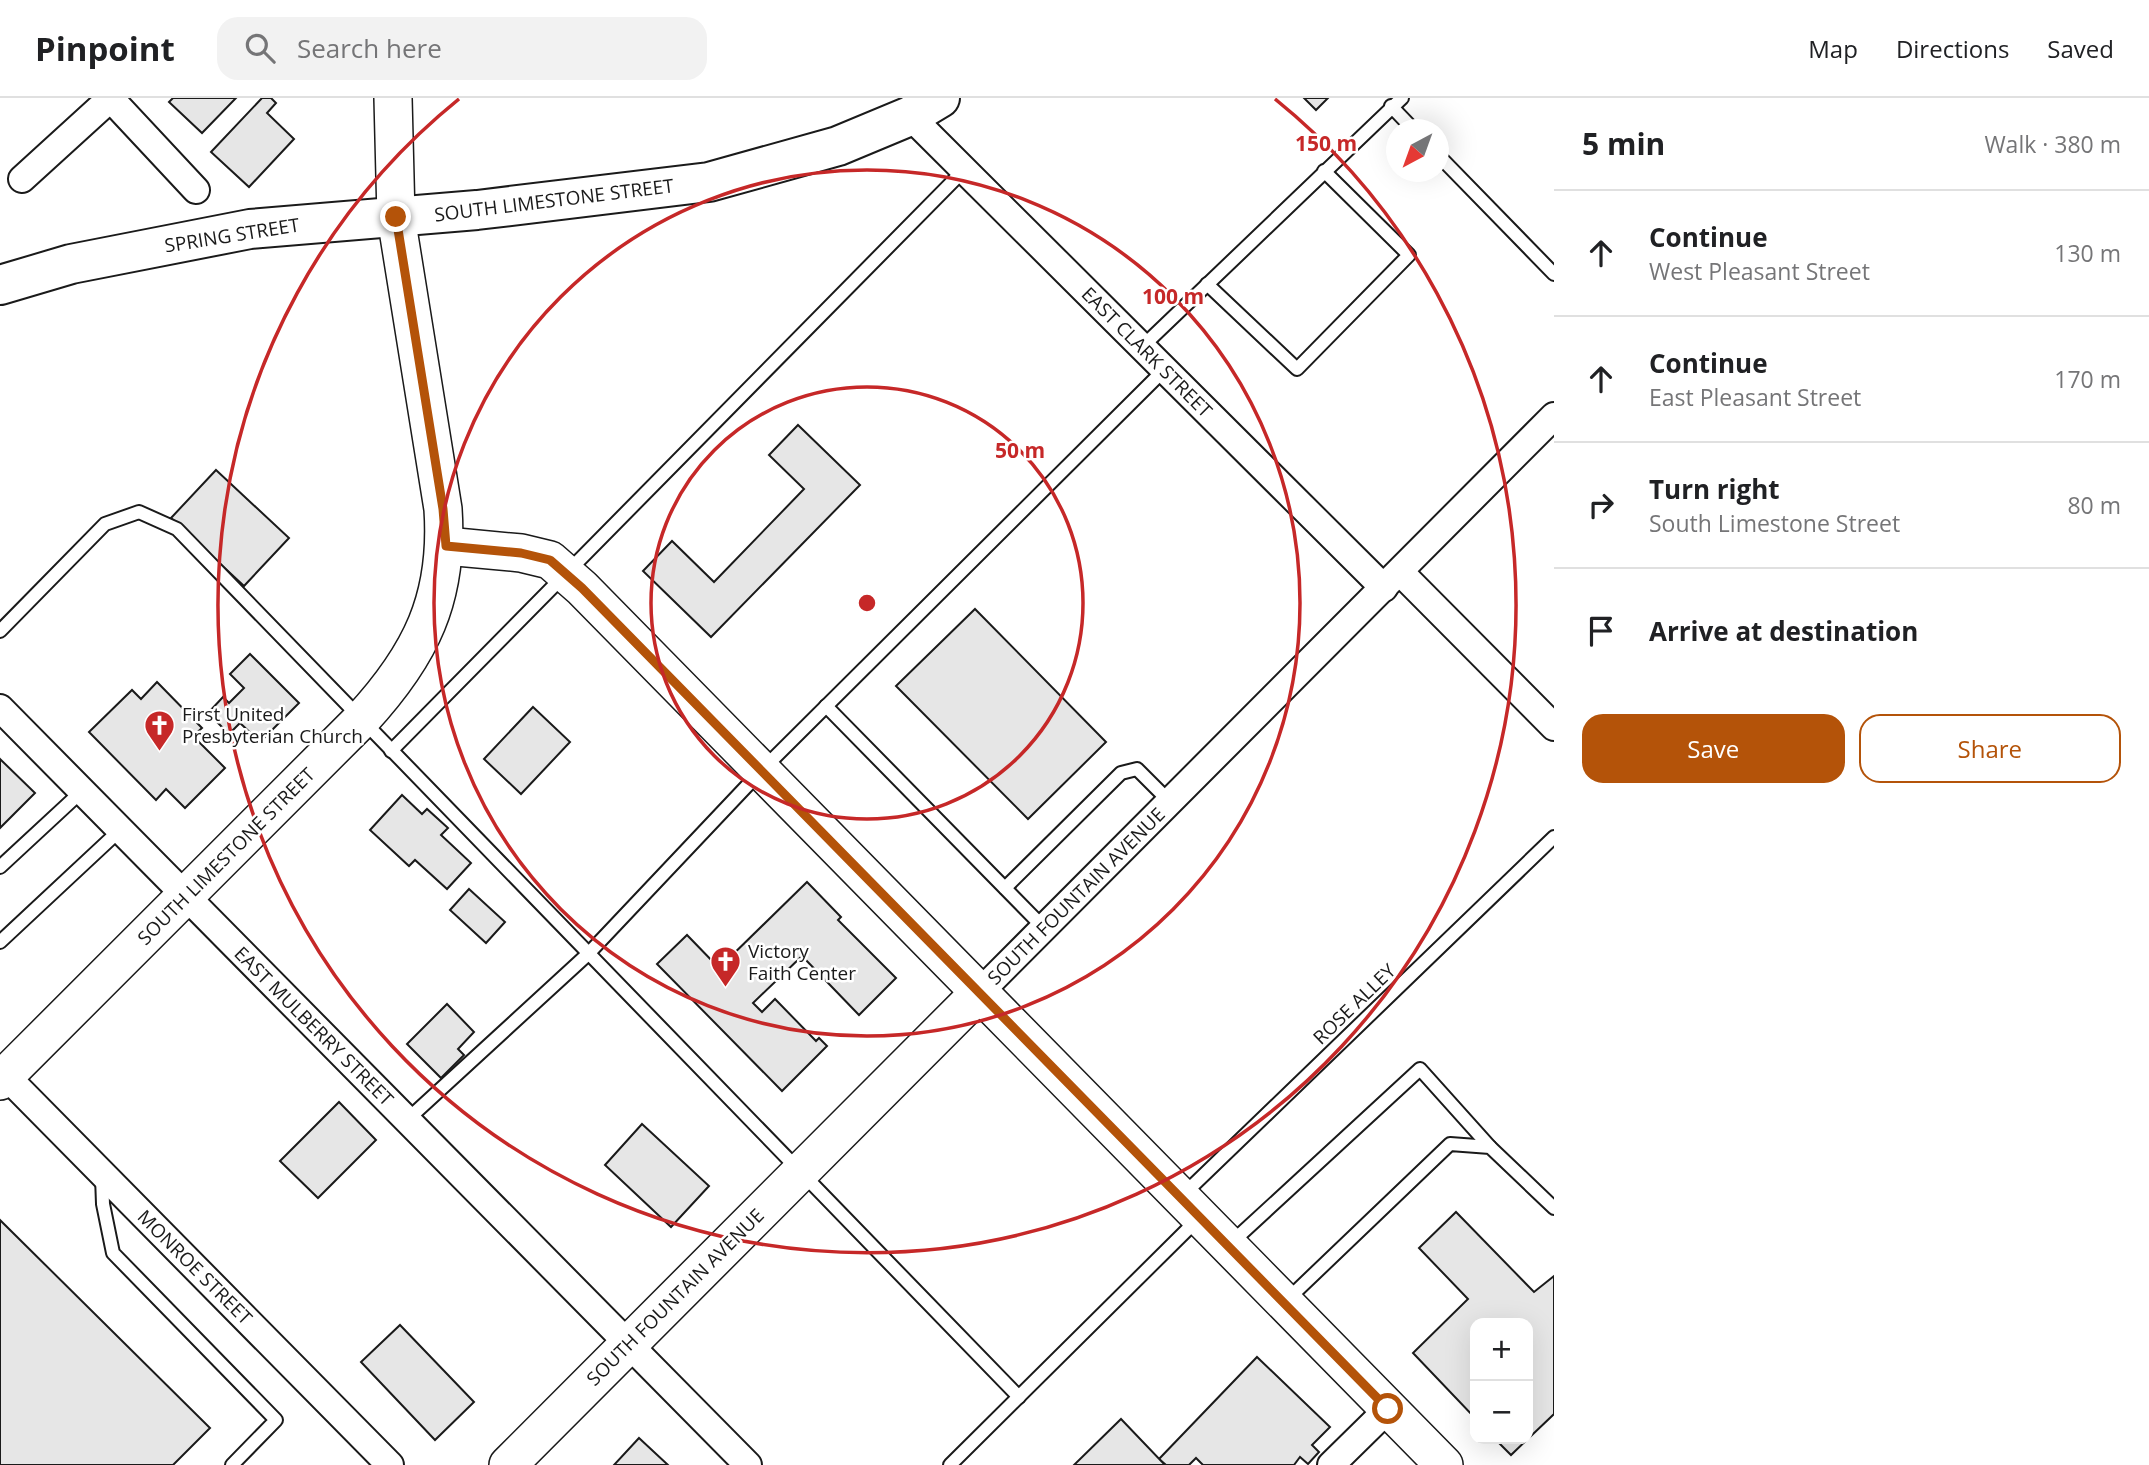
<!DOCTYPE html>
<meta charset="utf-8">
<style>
:root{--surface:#fff;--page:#f2f2f2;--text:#202124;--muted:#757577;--line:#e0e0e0;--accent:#b45309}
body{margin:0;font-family:"Open Sans",sans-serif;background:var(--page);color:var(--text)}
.controls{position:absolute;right:21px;bottom:21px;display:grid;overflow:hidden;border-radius:14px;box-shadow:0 7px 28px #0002}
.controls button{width:63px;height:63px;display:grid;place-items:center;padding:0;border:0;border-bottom:2px solid var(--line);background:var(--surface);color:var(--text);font:35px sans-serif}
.compass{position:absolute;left:1386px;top:21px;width:63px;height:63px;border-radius:50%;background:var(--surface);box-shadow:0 7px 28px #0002;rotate:221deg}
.stop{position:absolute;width:21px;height:21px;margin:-16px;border:5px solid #b45309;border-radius:50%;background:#fff}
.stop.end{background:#b45309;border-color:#fff;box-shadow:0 2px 7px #0008}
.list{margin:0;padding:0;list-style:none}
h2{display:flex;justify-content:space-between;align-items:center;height:91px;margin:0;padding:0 28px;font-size:30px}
h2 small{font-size:23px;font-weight:400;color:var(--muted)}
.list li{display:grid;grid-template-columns:46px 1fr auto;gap:21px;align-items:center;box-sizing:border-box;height:126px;padding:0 28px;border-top:2px solid var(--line)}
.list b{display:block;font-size:26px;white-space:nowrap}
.list p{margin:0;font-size:23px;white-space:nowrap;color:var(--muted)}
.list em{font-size:23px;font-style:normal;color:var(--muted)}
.actions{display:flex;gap:14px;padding:21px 28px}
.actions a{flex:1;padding:16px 0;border:2px solid var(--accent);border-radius:21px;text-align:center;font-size:24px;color:var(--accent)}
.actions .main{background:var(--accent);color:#fff}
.icon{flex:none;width:38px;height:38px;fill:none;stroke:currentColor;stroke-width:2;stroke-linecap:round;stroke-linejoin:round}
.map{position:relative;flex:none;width:1554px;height:1367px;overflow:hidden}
header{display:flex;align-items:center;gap:42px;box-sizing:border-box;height:98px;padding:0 35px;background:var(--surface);border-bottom:2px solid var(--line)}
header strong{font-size:33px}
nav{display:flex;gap:38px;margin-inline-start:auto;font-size:24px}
.search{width:490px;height:63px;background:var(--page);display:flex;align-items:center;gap:18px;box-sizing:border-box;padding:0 24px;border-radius:21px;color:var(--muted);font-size:26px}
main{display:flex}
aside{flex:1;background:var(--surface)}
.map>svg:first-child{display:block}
.building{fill:#e6e6e6;stroke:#1a1a1a;stroke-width:2}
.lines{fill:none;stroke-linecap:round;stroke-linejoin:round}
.lane-casing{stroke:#1a1a1a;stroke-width:16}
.street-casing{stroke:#1a1a1a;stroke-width:30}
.secondary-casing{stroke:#1a1a1a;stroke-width:40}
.primary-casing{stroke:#1a1a1a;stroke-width:42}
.lane{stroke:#fff;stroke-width:12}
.street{stroke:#fff;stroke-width:26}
.secondary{stroke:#fff;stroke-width:37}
.primary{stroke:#fff;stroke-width:38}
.route{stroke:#b45309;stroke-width:9}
.ring{fill:none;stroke:#c62828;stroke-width:3.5}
.labels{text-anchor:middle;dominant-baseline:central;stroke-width:5;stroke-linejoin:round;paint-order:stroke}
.street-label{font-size:19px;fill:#1a1a1a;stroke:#fff}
.poi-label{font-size:19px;fill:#1a1a1a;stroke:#fff;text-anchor:start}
.centre{fill:#c62828;stroke:#fff;stroke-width:3.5}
.ring-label{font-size:21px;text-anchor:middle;font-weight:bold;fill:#c62828;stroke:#fff;stroke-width:5;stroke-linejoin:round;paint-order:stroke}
</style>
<header>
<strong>Pinpoint</strong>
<div class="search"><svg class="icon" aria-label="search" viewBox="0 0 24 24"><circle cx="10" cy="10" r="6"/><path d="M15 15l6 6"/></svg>Search here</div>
<nav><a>Map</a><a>Directions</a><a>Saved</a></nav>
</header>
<main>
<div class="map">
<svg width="1554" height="1367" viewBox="0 0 1554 1367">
<rect width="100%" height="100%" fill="#fff"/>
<g class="building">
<polygon points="173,0 236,0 202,35 169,4"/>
<polygon points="262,0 271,0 276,5 267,15 294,41 249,89 211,54"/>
<polygon points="1304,0 1328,0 1316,12"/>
<polygon points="798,327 860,387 711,539 643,473 672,443 714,484 804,391 769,357"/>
<polygon points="216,372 289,440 244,488 171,420"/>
<polygon points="975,511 1106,644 1028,721 896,588"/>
<polygon points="250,556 299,605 260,644 240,625 229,636 208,615 223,599 229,605 244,590 230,576"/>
<polygon points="157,584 202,630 193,638 225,670 185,710 166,691 156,702 89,634 132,592 141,601"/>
<polygon points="533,609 570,644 521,696 484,661"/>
<polygon points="0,661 35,695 0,730"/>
<polygon points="402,697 422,716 427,711 448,730 441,737 471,765 447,791 415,762 409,768 370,732"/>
<polygon points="807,784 841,819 838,822 896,880 859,917 802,858 753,905 762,914 775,901 816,943 819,940 827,948 782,993 657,866 687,837 719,870"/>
<polygon points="469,791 505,824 486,845 450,812"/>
<polygon points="447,906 474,934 458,951 464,957 441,980 407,946"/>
<polygon points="339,1004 376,1042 318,1100 280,1063"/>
<polygon points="642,1026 709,1088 671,1129 605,1067"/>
<polygon points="1456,1114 1534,1194 1554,1178 1554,1316 1511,1357 1495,1341 1528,1341 1528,1225 1475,1225 1475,1320 1413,1255 1468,1201 1419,1150"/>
<polygon points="0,1122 210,1330 173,1367 0,1367"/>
<polygon points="400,1227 474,1304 435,1342 361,1264"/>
<polygon points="1257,1259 1330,1329 1312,1347 1319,1354 1308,1366 1300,1359 1294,1367 1203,1367 1196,1360 1189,1367 1166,1367 1159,1361"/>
<polygon points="1121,1321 1165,1367 1074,1367"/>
<polygon points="639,1340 668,1367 614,1367"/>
</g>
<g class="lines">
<defs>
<g id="lane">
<polyline points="1391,8 1414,32"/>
<polyline points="1438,57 1554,176"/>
<polyline points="1207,186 1297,271 1409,157 1324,73"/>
<polyline points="1142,249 1402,0"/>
<polyline points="0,533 105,426 139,414 177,431 1019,1299"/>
<polyline points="826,608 1043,829"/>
<polyline points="391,653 964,72"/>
<polyline points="0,769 82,693"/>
<polyline points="1005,790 1121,675 1137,671 1169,703"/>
<polyline points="0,844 120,732"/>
<polyline points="407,1022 588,856 761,673 1164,272"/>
<polyline points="102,1079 103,1106 113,1155 276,1322 232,1367"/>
<polyline points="1183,1097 1554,739"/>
<polyline points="1231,1145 1420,971 1490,1049"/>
<polyline points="1287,1202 1450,1046 1490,1049 1554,1110"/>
<polyline points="950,1367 1198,1121"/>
</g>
<g id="street">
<polyline points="111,1 196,92"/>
<polyline points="910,18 1384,490"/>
<polyline points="22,81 111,0"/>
<polyline points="1400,474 1554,629"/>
<polyline points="0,610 748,1367"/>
<polyline points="979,895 1554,318"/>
<polyline points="0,972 390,1367"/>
<polyline points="1331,1367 1388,1311"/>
</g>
<g id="secondary">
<polyline points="446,448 521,455 550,462 582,490 1444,1367"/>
<path d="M 0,983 L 361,622 C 421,557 449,500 443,411 L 396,119 L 393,0"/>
<polyline points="508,1367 979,895"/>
</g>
<polyline id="primary" points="0,187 71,166 250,131 477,112 709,84 838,48 910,18 940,0"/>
</defs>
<use href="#lane" class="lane-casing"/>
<use href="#street" class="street-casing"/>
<use href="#secondary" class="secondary-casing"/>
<use href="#primary" class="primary-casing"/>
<use href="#lane" class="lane"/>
<use href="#street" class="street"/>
<use href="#secondary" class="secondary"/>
<use href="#primary" class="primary"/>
</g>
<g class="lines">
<polyline class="route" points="396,119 443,411 446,448 521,455 550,462 582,490 1388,1311"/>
</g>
<g class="ring">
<circle cx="867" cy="505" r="216"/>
<circle cx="867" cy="505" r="433"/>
<path d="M1275 1A649 649 0 1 1 459 1"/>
</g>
<defs>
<symbol id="church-pin" viewBox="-11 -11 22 30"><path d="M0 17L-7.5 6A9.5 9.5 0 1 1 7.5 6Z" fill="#c62828" stroke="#fff"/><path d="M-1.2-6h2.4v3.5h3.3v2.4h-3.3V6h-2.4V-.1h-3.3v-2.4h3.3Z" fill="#fff"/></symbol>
</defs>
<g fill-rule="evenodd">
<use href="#church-pin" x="142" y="610" width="35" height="47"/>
<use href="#church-pin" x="708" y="846" width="35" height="47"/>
</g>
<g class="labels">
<g class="street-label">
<text transform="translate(554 102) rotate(-7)">SOUTH LIMESTONE STREET</text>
<text transform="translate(232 137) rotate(-9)">SPRING STREET</text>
<text transform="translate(1147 254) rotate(45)">EAST CLARK STREET</text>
<text transform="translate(226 758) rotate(-45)">SOUTH LIMESTONE STREET</text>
<text transform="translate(1076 798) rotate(-45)">SOUTH FOUNTAIN AVENUE</text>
<text transform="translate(1354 906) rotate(-44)">ROSE ALLEY</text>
<text transform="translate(314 928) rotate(45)">EAST MULBERRY STREET</text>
<text transform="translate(195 1169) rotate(45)">MONROE STREET</text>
<text transform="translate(675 1199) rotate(-45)">SOUTH FOUNTAIN AVENUE</text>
</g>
<g class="poi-label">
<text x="182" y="616">First United<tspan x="182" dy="22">Presbyterian Church</tspan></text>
<text x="748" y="853">Victory<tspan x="748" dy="22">Faith Center</tspan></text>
</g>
</g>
<circle cx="867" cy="505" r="10" class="centre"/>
<g class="ring-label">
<text x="1326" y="53">150 m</text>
<text x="1173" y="206">100 m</text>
<text x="1020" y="360">50 m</text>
</g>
</svg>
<div class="controls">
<button>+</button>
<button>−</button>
</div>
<svg class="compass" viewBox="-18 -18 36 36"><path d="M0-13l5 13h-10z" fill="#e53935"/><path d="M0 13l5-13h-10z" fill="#757577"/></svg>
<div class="stop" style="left:1388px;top:1311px"></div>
<div class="stop end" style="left:396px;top:119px"></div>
</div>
<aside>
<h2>5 min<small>Walk · 380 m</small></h2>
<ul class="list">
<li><svg class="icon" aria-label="ahead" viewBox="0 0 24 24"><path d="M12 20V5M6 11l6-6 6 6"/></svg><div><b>Continue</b><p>West Pleasant Street</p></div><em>130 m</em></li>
<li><svg class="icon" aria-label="ahead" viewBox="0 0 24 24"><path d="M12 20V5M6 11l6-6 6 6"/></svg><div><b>Continue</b><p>East Pleasant Street</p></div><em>170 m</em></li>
<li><svg class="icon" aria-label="right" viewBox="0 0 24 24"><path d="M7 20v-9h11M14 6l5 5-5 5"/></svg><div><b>Turn right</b><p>South Limestone Street</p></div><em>80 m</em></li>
<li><svg class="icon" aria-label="arrive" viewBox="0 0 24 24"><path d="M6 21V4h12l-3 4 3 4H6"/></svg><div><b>Arrive at destination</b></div></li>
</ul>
<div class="actions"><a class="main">Save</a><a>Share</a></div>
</aside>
</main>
